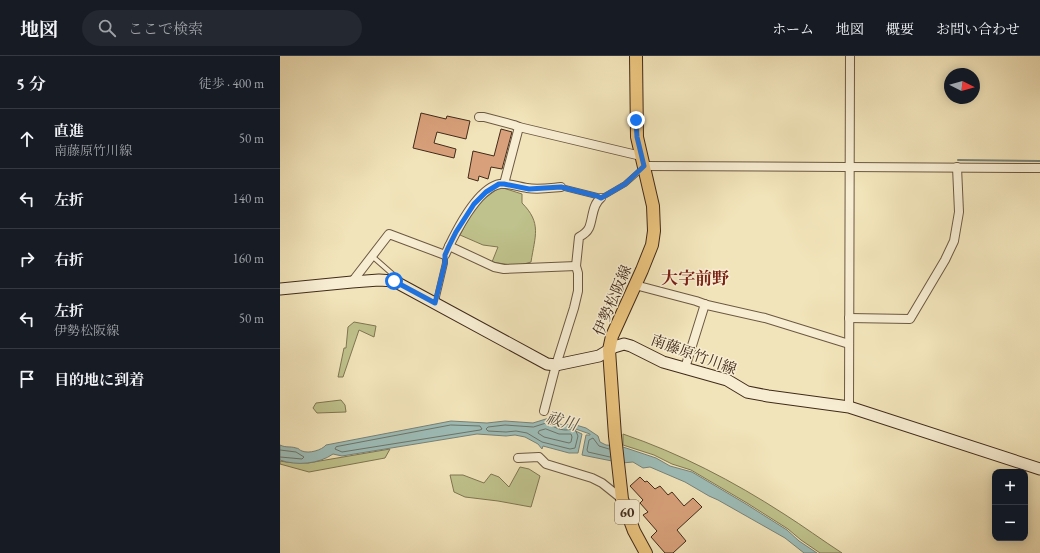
<!DOCTYPE html>
<html lang="ja">
<meta charset="utf-8">
<style>
:root{--surface:#171b24;--page:#242831;--text:#f1f3f6;--muted:#9ea1a6;--line:#363941}
body{margin:0;font-family:"EB Garamond","Noto Serif JP",serif;background:var(--page);color:var(--text)}
.controls{position:absolute;right:12px;bottom:12px;display:grid;overflow:hidden;border-radius:8px;box-shadow:0 2px 10px #0003}
.controls button{width:36px;height:36px;display:grid;place-items:center;padding:0;border:0;border-bottom:1px solid var(--line);background:var(--surface);color:var(--text);font:20px sans-serif}
.compass{position:absolute;left:664px;top:12px;width:36px;height:36px;border-radius:50%;background:var(--surface);box-shadow:0 2px 10px #0003;rotate:96deg}
.stop{position:absolute;width:12px;height:12px;margin:-9px;border:3px solid #1a73e8;border-radius:50%;background:#fff}
.stop.end{background:#1a73e8;border-color:#fff;box-shadow:0 1px 4px #0008}
.list{margin:0;padding:0;list-style:none}
h2{display:flex;justify-content:space-between;align-items:center;height:52px;margin:0;padding:0 16px;font-size:17px}
h2 small{font-size:13px;font-weight:400;color:var(--muted)}
.list li{display:grid;grid-template-columns:26px 1fr auto;gap:12px;align-items:center;box-sizing:border-box;height:60px;padding:0 16px;border-top:1px solid var(--line)}
.list b{display:block;font-size:15px;white-space:nowrap}
.list p{margin:0;font-size:13px;white-space:nowrap;color:var(--muted)}
.list em{font-size:13px;font-style:normal;color:var(--muted)}
.icon{flex:none;width:22px;height:22px;fill:none;stroke:currentColor;stroke-width:2;stroke-linecap:round;stroke-linejoin:round}
.map{position:relative;flex:none;width:760px;height:497px;overflow:hidden}
header{display:flex;align-items:center;gap:24px;box-sizing:border-box;height:56px;padding:0 20px;background:var(--surface);border-bottom:1px solid var(--line)}
header strong{font-size:19px}
nav{display:flex;gap:22px;margin-inline-start:auto;font-size:14px}
.search{width:280px;height:36px;background:var(--page);display:flex;align-items:center;gap:10px;box-sizing:border-box;padding:0 14px;border-radius:22px;color:var(--muted);font-size:15px}
main{display:flex}
aside{flex:1;background:var(--surface)}
.map>svg:first-child{display:block}
.green{fill:#bfc28c;stroke:#807653}
.water{fill:#9dbdb8;stroke:#788279}
.lines{fill:none;stroke-linecap:round;stroke-linejoin:round}
.shore{stroke:#6e7469;stroke-width:1}
.stream{stroke:#788279;stroke-width:2}
.building{fill:#d9a17b;stroke:#402a1a}
.lane-casing{stroke:#6c5842;stroke-width:6}
.street-casing{stroke:#6c5842;stroke-width:10}
.secondary-casing{stroke:#402a1a;stroke-width:13}
.primary-casing{stroke:#402a1a;stroke-width:14}
.lane{stroke:#f7edd2;stroke-width:4}
.street{stroke:#f7edd2;stroke-width:8}
.secondary{stroke:#f7edd2;stroke-width:11}
.primary{stroke:#e9c27d;stroke-width:12}
.route{stroke:#1a73e8;stroke-width:5}
.labels{text-anchor:middle;dominant-baseline:central;stroke-width:3;stroke-linejoin:round;paint-order:stroke}
.shield{fill:#f7edd2;stroke:#776451;stroke-width:1}
.shield-label{font-size:14px;font-weight:bold;fill:#402a1a}
.street-label{font-size:15px;fill:#402a1a;stroke:#f7edd2}
.water-label{font-size:16px;font-style:italic;fill:#574f42;stroke:#f7edd2}
.quarter-label{font-size:17px;font-weight:bold;fill:#7a1f14;stroke:#f7edd2}
</style>
<header>
<strong>地図</strong>
<div class="search"><svg class="icon" aria-label="search" viewBox="0 0 24 24"><circle cx="10" cy="10" r="6"/><path d="M15 15l6 6"/></svg>ここで検索</div>
<nav><a>ホーム</a><a>地図</a><a>概要</a><a>お問い合わせ</a></nav>
</header>
<main>
<aside>
<h2>5 分<small>徒歩 · 400 m</small></h2>
<ul class="list">
<li><svg class="icon" aria-label="ahead" viewBox="0 0 24 24"><path d="M12 20V5M6 11l6-6 6 6"/></svg><div><b>直進</b><p>南藤原竹川線</p></div><em>50 m</em></li>
<li><svg class="icon" aria-label="left" viewBox="0 0 24 24"><path d="M17 20v-9H6M10 6l-5 5 5 5"/></svg><div><b>左折</b></div><em>140 m</em></li>
<li><svg class="icon" aria-label="right" viewBox="0 0 24 24"><path d="M7 20v-9h11M14 6l5 5-5 5"/></svg><div><b>右折</b></div><em>160 m</em></li>
<li><svg class="icon" aria-label="left" viewBox="0 0 24 24"><path d="M17 20v-9H6M10 6l-5 5 5 5"/></svg><div><b>左折</b><p>伊勢松阪線</p></div><em>50 m</em></li>
<li><svg class="icon" aria-label="arrive" viewBox="0 0 24 24"><path d="M6 21V4h12l-3 4 3 4H6"/></svg><div><b>目的地に到着</b></div></li>
</ul>
</aside>
<div class="map">
<svg width="760" height="497" viewBox="0 0 760 497">
<rect width="100%" height="100%" fill="#f2e4ba"/>
<filter id="stains"><feTurbulence type="fractalNoise" baseFrequency=".005" numOctaves="4"/><feColorMatrix values="0 0 0 0 .2 0 0 0 0 .09 0 0 0 0 .02 0 0 0 .5 -.17"/></filter>
<radialGradient id="worn" r=".72"><stop offset=".6" stop-color="#630" stop-opacity="0"/><stop offset="1" stop-color="#630" stop-opacity=".3"/></radialGradient>
<g class="green">
<path d="M 220,131 L 242,138 L 242,147 C 262,167 255,180 251,206 L 237,210 L 212,206 L 218,191 L 203,189 L 180,179 L 196,149 Z"/>
<polygon points="74,266 96,270 94,281 79,274 63,321 58,321 64,292 66,292 68,271"/>
<polygon points="61,344 65,349 66,356 37,357 33,352 36,347"/>
<path d="M 343,378 C 399,397 453,425 504,458 C 523,470 542,484 562,497 L 540,497 L 521,484 L 508,473 L 467,447 L 411,414 L 392,408 L 374,399 L 343,389 Z"/>
<polygon points="110,393 105,402 29,416 0,408 0,405 6,406 28,407"/>
<polygon points="240,411 249,413 260,420 251,451 218,445 185,441 174,436 170,419 183,419 204,427 211,418 219,421 229,431"/>
</g>
<path class="water" d="M 269,362 C 280,372 283,367 295,369 L 294,372 L 296,369 L 306,372 L 318,380 L 320,386 L 326,389 L 340,390 L 376,402 L 390,410 L 412,416 L 466,448 L 507,474 L 519,485 L 537,497 L 524,497 L 505,482 L 438,444 L 429,440 L 405,426 L 370,411 L 363,412 L 353,406 L 342,407 L 302,399 L 306,379 L 310,379 L 310,378 L 290,371 L 289,372 L 302,378 L 298,397 L 289,397 L 263,390 L 262,393 L 258,388 L 245,381 L 235,379 L 226,380 L 197,378 L 62,400 L 53,398 C 39,408 16,410 0,404 L 0,389 C 6,392 10,390 16,392 C 21,393 17,393 22,395 C 29,398 42,394 46,389 L 171,365 L 207,367 L 225,365 L 253,367 Z"/>
<g class="lines">
<g class="shore">
<path d="M 267,367 C 272,370 279,374 286,374 C 290,374 291,372 295,373 L 298,380 L 295,392 L 290,393 L 262,386 L 247,377 L 236,375 L 226,376 L 208,375 L 206,373 L 208,371 L 225,369 L 253,371 Z"/>
<polygon points="171,369 200,370 202,373 200,374 62,396 55,393 56,391"/>
<polygon points="266,373 279,378 291,378 292,381 291,386 289,387 264,381 258,377 259,375"/>
<polyline points="329,393 319,390 313,382 309,384 307,394 308,396 330,401"/>
<polyline points="0,394 16,396 24,401 22,403 0,401"/>
</g>
<polyline class="stream" points="678,104 760,105"/>
</g>
<g class="building">
<polygon points="141,57 166,63 167,60 190,65 186,83 157,76 154,87 176,93 174,102 133,92"/>
<polygon points="221,73 232,76 222,113 211,111 208,123 199,120 198,125 188,122 193,95 214,100"/>
<polygon points="360,421 365,426 367,425 375,433 380,430 388,439 392,436 404,450 413,442 422,451 397,474 406,485 393,497 385,497 371,481 377,475 363,459 368,456 360,447 363,444 350,430"/>
</g>
<g class="lines">
<defs>
<g id="lane">
<polyline points="281,131 317,140 321,142 345,128 363,112"/>
<polyline points="92,200 117,222"/>
<polyline points="156,245 165,207 165,199"/>
</g>
<g id="street">
<polyline points="199,61 204,61 234,69 239,71 361,100"/>
<polyline points="364,110 760,112"/>
<polyline points="224,128 239,71"/>
<polyline points="169,190 214,211 224,213 296,210"/>
<path d="M 72,226 L 109,178 L 165,199 C 174,179 197,132 220,128 C 229,127 239,131 247,132 C 258,134 270,132 281,131"/>
<polyline points="355,229 416,245 427,249 485,262 569,288"/>
<polyline points="569,262 630,263 665,204 674,185 679,156 677,111"/>
<polyline points="405,312 425,248"/>
<polyline points="569,351 570,0"/>
<path d="M 264,355 L 276,309 L 294,252 L 298,235 L 298,217 L 296,210 L 299,181 C 303,179 307,176 309,172 C 313,163 312,148 321,142"/>
<polyline points="238,402 259,401 266,408 312,422 322,427 342,443"/>
</g>
<polyline id="secondary" points="0,233 72,226 99,224 114,225 267,308 276,309 319,300 334,291 344,288 351,290 383,306 447,324 467,336 488,340 569,351 760,413"/>
<polyline id="primary" points="356,0 357,81 373,150 374,175 372,189 362,214 332,280 329,294 335,380 342,443 354,475 366,497"/>
</defs>
<use href="#lane" class="lane-casing"/>
<use href="#street" class="street-casing"/>
<use href="#secondary" class="secondary-casing"/>
<use href="#primary" class="primary-casing"/>
<use href="#lane" class="lane"/>
<use href="#street" class="street"/>
<use href="#secondary" class="secondary"/>
<use href="#primary" class="primary"/>
</g>
<g class="lines">
<polyline class="route" points="114,225 155,247 165,207 165,199 169,190 176,176 194,148 206,136 219,128 224,128 249,133 281,131 317,140 321,142 345,128 364,110 357,81 356,64"/>
</g>
<g class="labels">
<rect class="shield" x="335" y="444" width="24" height="24" rx="3"/>
<g class="shield-label">
<text x="347" y="456">60</text>
</g>
<g class="street-label">
<text transform="translate(332 244) rotate(-67)">伊勢松阪線</text>
<text transform="translate(414 298) rotate(20)">南藤原竹川線</text>
</g>
<g class="water-label">
<text transform="translate(282 365) rotate(15)">祓川</text>
</g>
<g class="quarter-label">
<text x="415" y="222">大字前野</text>
</g>
</g>
<rect width="100%" height="100%" filter="url(#stains)"/>
<rect width="100%" height="100%" fill="url(#worn)"/>
</svg>
<div class="controls">
<button>+</button>
<button>−</button>
</div>
<svg class="compass" viewBox="-18 -18 36 36"><path d="M0-13l5 13h-10z" fill="#e53935"/><path d="M0 13l5-13h-10z" fill="#9ea1a6"/></svg>
<div class="stop" style="left:114px;top:225px"></div>
<div class="stop end" style="left:356px;top:64px"></div>
</div>
</main>
